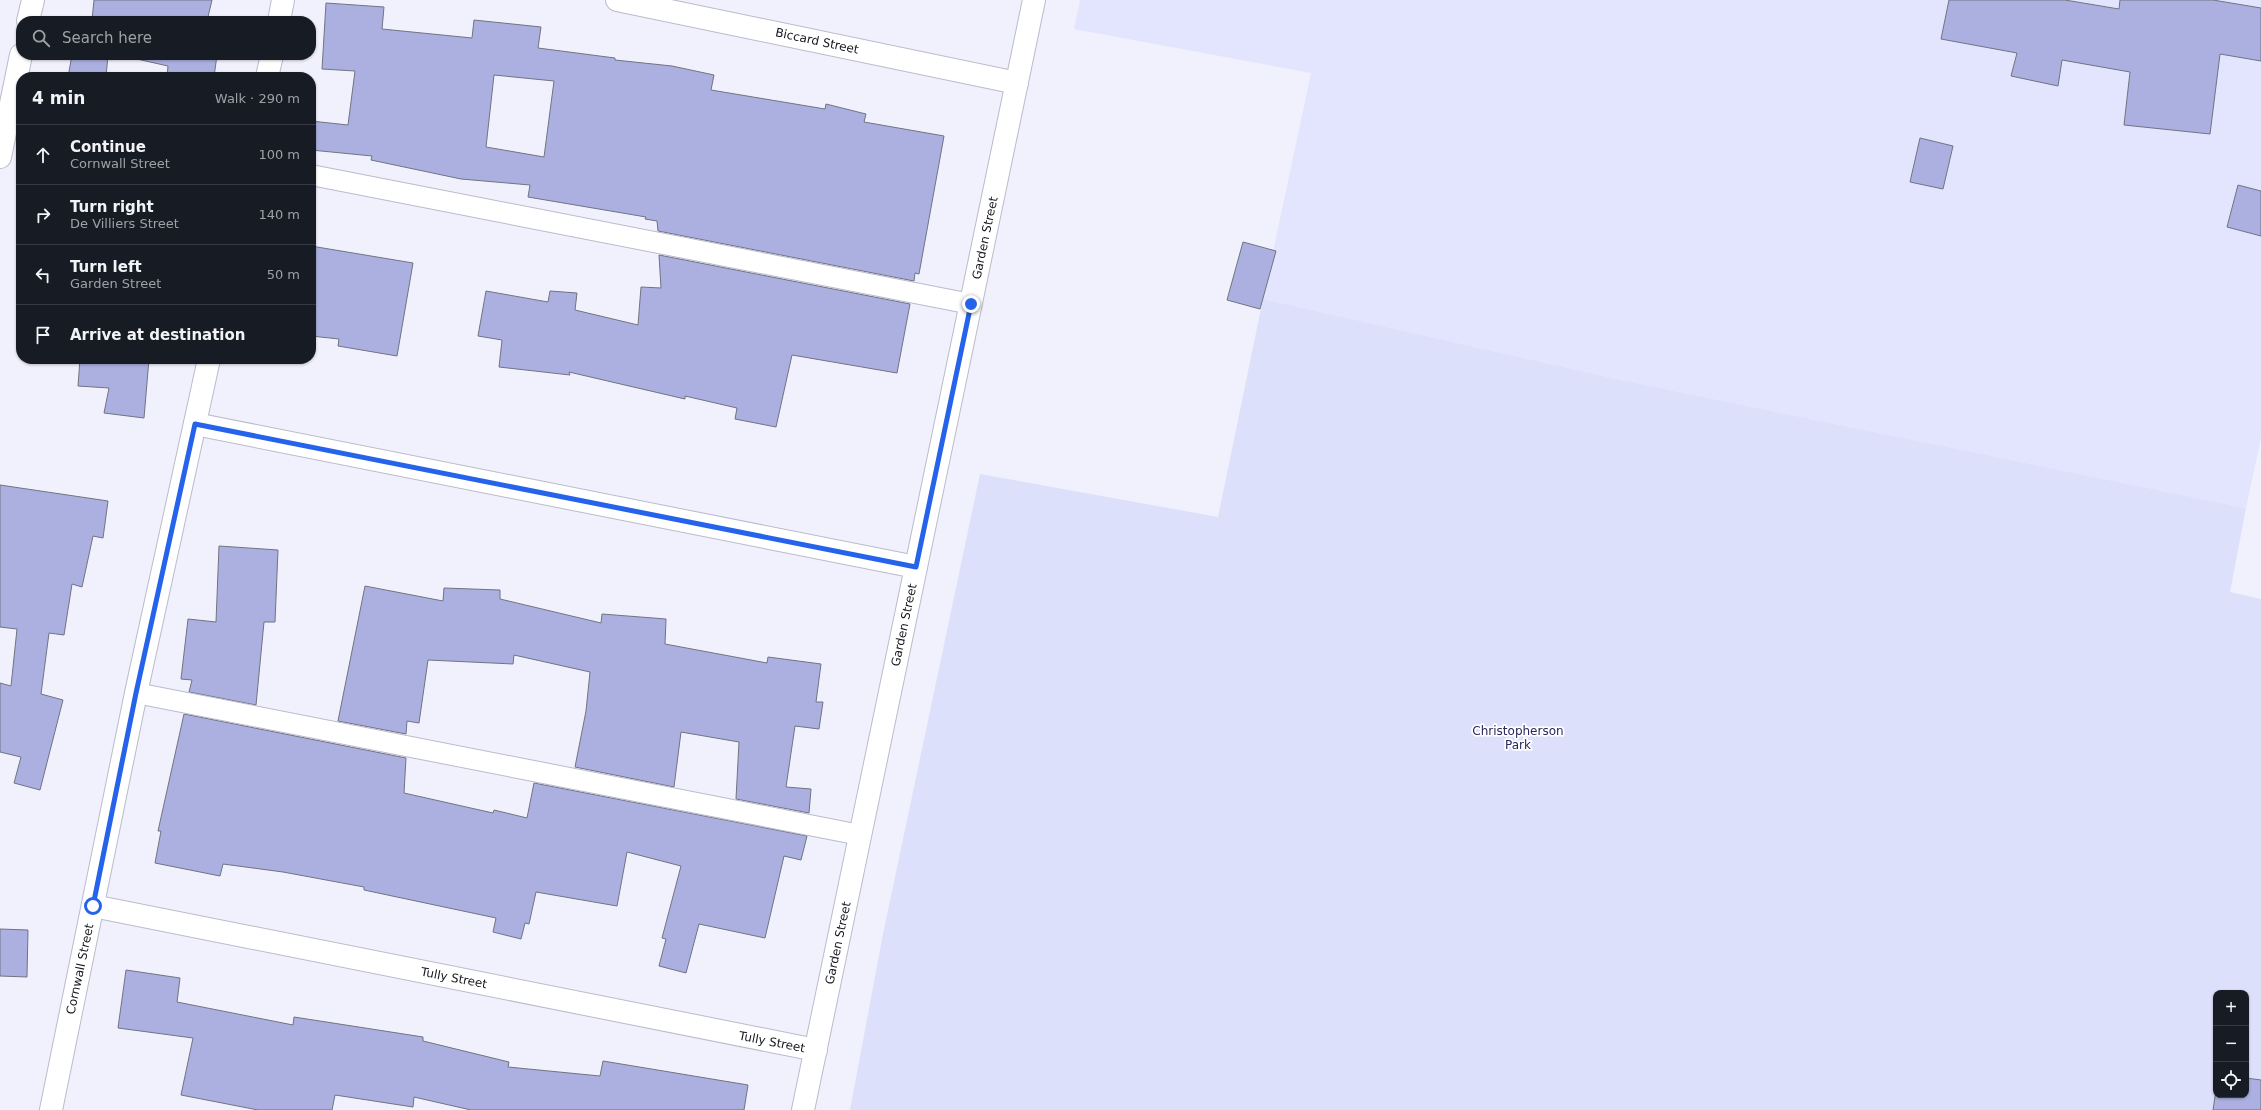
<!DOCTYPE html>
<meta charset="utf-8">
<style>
:root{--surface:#171b24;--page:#20242c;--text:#f1f3f6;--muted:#9ea1a6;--line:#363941}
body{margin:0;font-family:"DejaVu Sans",sans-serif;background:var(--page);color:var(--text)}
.controls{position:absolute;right:12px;bottom:12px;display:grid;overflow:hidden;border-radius:8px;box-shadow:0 1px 3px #0004}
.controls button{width:36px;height:36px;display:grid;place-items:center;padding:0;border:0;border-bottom:1px solid var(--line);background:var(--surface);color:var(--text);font:20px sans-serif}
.stop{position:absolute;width:12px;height:12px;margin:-9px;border:3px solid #2563eb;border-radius:50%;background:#fff}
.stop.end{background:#2563eb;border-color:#fff;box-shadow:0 1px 4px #0008}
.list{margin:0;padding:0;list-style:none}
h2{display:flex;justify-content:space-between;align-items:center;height:52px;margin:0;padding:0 16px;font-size:17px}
h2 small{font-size:13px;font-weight:400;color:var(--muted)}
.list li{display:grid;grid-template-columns:26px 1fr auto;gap:12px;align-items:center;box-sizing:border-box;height:60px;padding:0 16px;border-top:1px solid var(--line)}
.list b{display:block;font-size:15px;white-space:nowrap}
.list p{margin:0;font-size:13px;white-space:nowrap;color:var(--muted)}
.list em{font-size:13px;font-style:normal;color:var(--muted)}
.icon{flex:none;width:22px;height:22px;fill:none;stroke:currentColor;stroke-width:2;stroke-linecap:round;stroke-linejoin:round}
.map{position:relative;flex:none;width:2261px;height:1110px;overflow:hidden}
.search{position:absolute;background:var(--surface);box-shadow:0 1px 3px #0004;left:16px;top:16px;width:300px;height:44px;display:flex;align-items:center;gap:10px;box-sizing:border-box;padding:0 14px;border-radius:16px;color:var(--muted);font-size:15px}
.panel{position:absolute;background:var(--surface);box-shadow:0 1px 3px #0004;left:16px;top:72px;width:300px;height:292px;border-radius:16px}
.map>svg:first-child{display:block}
.built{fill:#e3e5fe}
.green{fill:#dde0fb;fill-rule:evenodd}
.building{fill:#acb0e0;stroke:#717382;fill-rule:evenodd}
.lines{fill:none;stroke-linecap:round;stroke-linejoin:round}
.service-casing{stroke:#babbcc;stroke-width:22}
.minor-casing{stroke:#babbcc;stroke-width:24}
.tertiary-casing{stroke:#babbcc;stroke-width:24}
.service{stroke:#fff;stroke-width:20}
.minor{stroke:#fff;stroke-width:22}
.tertiary{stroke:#fff;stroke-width:22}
.route{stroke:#2563eb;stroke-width:5}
.labels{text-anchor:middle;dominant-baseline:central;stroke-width:3.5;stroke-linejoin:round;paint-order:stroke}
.street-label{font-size:12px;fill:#16171d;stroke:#fff}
.park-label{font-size:12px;fill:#29265f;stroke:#fff}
</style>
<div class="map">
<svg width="2261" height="1110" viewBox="0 0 2261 1110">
<rect width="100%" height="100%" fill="#f0f1fc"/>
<polygon class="built" points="1080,0 2261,0 2261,438 2246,508 1626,381 1263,299 1311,73 1074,29"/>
<path class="green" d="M 1263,299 L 1626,381 L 2246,508 L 2230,592 L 2261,599 L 2261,1110 L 850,1110 L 883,934 L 980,474 L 1218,517 ZM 2216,993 L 2246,993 L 2246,1095 L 2216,1095 Z"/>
<g class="building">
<polygon points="94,0 212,0 207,21 78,21 79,18 92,20"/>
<polygon points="1949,0 2065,0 2119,9 2120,0 2213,0 2261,8 2261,61 2220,54 2210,134 2124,125 2130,72 2062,60 2058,86 2011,76 2017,53 1941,39"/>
<path d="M 326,3 L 384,7 L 382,29 L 472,38 L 474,20 L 541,27 L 538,48 L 615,58 L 615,60 L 672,66 L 714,75 L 711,90 L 825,109 L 826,104 L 866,114 L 864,122 L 944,136 L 919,274 L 915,273 L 914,281 L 658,231 L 657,221 L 645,219 L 646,217 L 528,197 L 530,185 L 461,179 L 371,160 L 372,156 L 311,150 L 311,121 L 348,125 L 355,71 L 322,69 ZM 494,75 L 554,81 L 544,157 L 486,147 Z"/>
<polygon points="72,55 108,55 106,77 68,77"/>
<polygon points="119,55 217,55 214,77 167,77 168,66"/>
<polygon points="1920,138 1953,146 1943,189 1910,182"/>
<polygon points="2238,185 2261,191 2261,236 2227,227"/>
<polygon points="1243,242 1276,251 1260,309 1227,300"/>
<polygon points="311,246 413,263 397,356 338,346 339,339 311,336"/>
<polygon points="659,255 910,304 897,373 792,355 776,427 735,419 737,408 685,396 685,399 569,372 570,375 499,367 502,340 478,336 486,291 548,302 550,291 577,293 575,310 638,325 641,287 661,288"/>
<polygon points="80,359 149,359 144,418 104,413 109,388 78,386"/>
<polygon points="0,485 108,501 103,538 93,536 82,587 72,584 64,635 49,633 41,694 63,700 40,790 14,783 21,757 0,752 0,683 11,686 17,629 0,627"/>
<polygon points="219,546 278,550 275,622 264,622 256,705 189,692 192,680 181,679 188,619 216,622"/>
<polygon points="365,586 443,601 444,588 500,590 500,599 601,623 602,614 666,619 665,644 767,663 768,657 821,664 816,702 823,702 819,729 795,726 786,787 811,789 809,813 736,799 739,742 681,732 674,787 575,767 586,711 590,672 514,655 513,664 428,660 419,723 407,721 406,734 338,721"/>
<polygon points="184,714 406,758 404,793 493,813 494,810 527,818 534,783 807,836 801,860 784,856 765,938 699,924 686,973 659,966 666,939 662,938 681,866 627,852 617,906 536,892 529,924 525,923 521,939 493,932 496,918 364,890 364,887 283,872 223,864 220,876 155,863 161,831 158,831"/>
<polygon points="0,929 28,930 27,977 0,976"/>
<polygon points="126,970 180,978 177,1002 293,1025 294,1017 423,1037 423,1041 509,1062 508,1067 600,1076 603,1061 748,1085 744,1110 471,1110 414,1097 413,1107 335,1095 332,1110 258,1110 181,1095 193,1038 118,1028"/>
<polygon points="2246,1078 2261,1080 2261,1110 2213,1110 2216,1090 2216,1095 2246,1095"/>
</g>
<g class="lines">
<defs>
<g id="service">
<polyline points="311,175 971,304"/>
<polyline points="136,693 860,835"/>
</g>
<g id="minor">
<polyline points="617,0 1017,83"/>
<polyline points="28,21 33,0"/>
<polyline points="279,21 283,0"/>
<polyline points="267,77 272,55"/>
<polyline points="0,157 21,55"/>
<polyline points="195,424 916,567"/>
<polyline points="93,906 816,1050"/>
<polyline points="51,1110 136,693 209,359"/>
</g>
<polyline id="tertiary" points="803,1110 1034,0"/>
</defs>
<use href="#service" class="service-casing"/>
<use href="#minor" class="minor-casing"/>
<use href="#tertiary" class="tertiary-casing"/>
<use href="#service" class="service"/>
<use href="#minor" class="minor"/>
<use href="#tertiary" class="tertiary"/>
</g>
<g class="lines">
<polyline class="route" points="93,906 136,693 195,424 916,567 971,304"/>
</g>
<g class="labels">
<g class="street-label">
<text transform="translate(817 41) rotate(12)">Biccard Street</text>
<text transform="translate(985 238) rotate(-78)">Garden Street</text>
<text transform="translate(904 625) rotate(-78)">Garden Street</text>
<text transform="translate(838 943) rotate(-78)">Garden Street</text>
<text transform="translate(80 969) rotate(-78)">Cornwall Street</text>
<text transform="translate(454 978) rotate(11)">Tully Street</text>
<text transform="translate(772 1042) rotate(11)">Tully Street</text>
</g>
<g class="park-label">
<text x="1518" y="731">Christopherson<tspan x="1518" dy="14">Park</tspan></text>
</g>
</g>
</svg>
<div class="controls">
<button>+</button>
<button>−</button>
<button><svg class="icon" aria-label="locate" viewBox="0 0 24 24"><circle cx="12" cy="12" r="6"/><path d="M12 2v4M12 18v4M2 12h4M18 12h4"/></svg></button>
</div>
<div class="stop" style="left:93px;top:906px"></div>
<div class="stop end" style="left:971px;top:304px"></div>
<div class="search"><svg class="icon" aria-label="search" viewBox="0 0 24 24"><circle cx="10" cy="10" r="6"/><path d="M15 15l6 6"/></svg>Search here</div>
<section class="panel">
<h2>4 min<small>Walk · 290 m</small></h2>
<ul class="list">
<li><svg class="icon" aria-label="ahead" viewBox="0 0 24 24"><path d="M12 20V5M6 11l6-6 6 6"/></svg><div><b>Continue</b><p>Cornwall Street</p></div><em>100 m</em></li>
<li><svg class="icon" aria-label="right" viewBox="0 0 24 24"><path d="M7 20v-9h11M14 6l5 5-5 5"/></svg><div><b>Turn right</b><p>De Villiers Street</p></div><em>140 m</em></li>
<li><svg class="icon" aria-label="left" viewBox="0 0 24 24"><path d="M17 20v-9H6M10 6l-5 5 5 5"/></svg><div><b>Turn left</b><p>Garden Street</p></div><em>50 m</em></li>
<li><svg class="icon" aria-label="arrive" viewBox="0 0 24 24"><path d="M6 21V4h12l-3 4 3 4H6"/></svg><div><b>Arrive at destination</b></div></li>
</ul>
</section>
</div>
